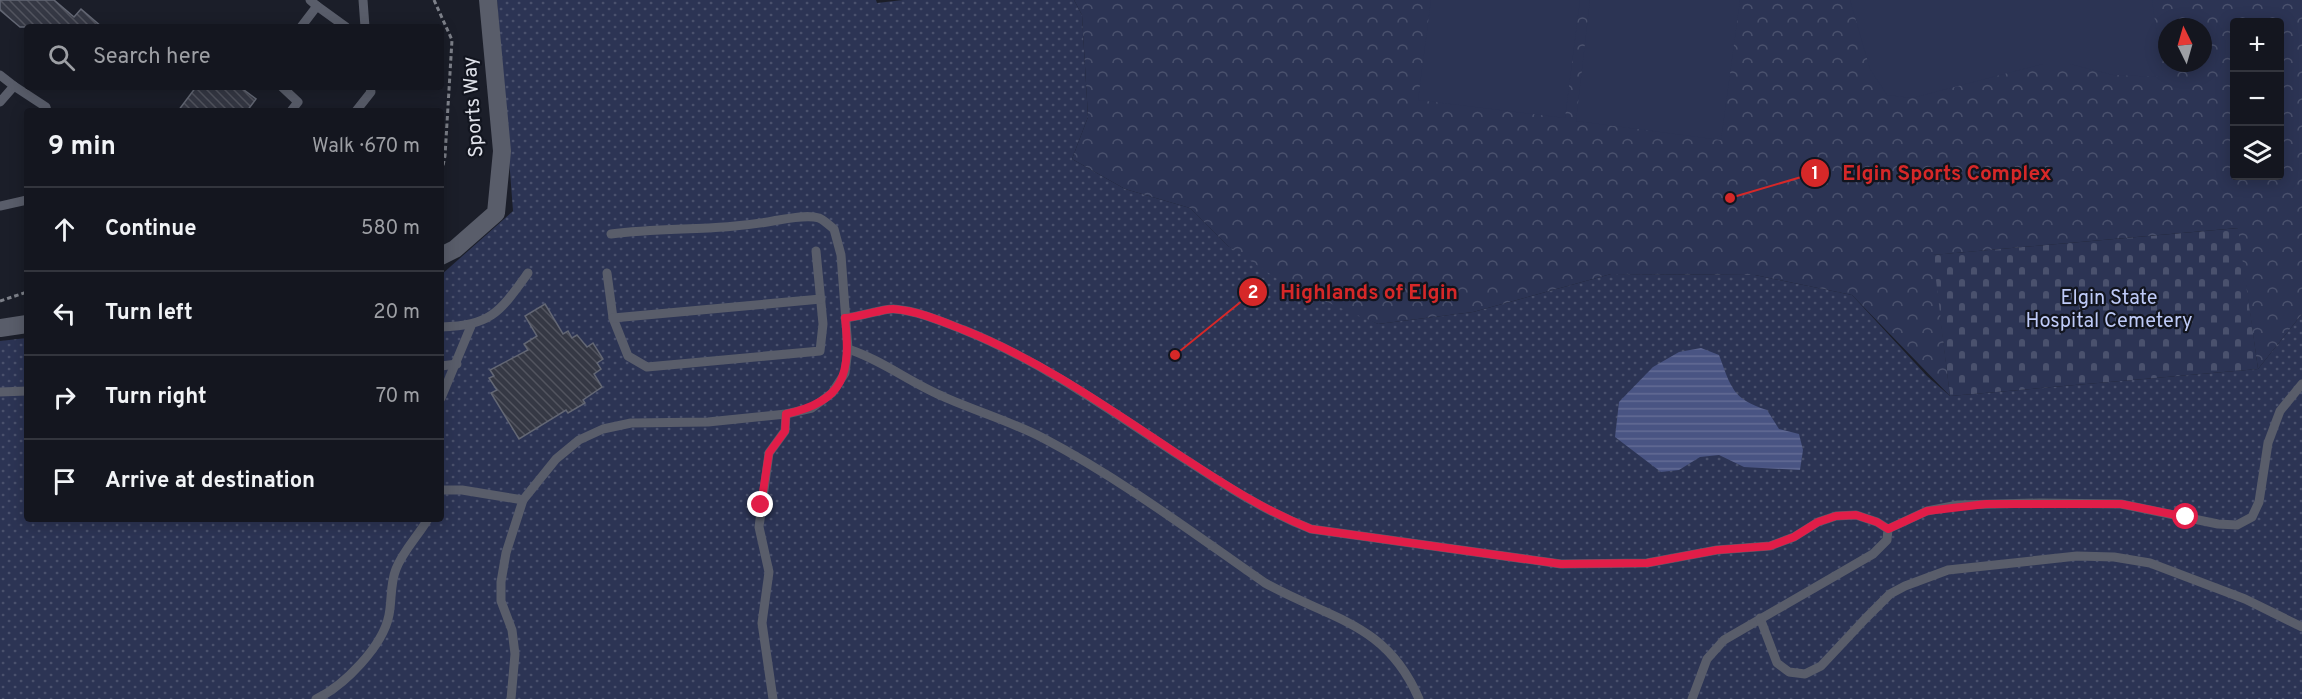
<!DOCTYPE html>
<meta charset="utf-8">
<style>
:root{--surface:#14161f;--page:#1d1f28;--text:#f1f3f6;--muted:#9d9fa4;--line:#33353d}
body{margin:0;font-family:Overpass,sans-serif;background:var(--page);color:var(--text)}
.controls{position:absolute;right:18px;top:18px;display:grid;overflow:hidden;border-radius:6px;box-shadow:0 3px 15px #0003}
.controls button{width:54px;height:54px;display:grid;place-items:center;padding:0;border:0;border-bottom:2px solid var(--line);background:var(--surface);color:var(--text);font:30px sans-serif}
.compass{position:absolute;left:2158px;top:18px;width:54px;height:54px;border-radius:50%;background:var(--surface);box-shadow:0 3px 15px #0003;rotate:355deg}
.stop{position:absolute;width:18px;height:18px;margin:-14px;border:4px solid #e11d48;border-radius:50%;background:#fff}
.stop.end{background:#e11d48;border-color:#fff;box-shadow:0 2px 6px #0008}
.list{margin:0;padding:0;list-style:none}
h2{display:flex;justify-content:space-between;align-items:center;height:78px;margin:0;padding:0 24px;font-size:26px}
h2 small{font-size:20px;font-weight:400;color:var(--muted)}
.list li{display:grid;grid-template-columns:39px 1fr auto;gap:18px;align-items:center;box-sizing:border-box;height:84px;padding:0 24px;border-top:2px solid var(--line)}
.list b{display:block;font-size:22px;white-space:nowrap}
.list em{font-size:20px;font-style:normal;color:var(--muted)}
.icon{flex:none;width:33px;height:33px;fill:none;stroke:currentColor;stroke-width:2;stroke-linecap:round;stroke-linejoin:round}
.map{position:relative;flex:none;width:2302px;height:699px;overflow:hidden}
.search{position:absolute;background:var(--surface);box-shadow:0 3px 15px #0003;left:24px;top:24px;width:420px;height:66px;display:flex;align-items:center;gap:15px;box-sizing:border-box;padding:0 21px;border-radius:6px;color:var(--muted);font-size:22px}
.panel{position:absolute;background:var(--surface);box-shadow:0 3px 15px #0003;left:24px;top:108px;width:420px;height:414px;border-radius:6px}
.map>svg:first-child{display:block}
.grass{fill:url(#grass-dots)}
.cemetery{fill:url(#cemetery-stones)}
.park{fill:url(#park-crowns);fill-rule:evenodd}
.pitch{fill:#2c3454}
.water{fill:url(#water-rules)}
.building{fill:url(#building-back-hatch);stroke:#636774;stroke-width:1.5}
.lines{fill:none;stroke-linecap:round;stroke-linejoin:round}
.path{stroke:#7d8089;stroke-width:3;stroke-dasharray:4.5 3;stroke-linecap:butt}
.service{stroke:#595d6a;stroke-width:9}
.minor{stroke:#595d6a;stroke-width:18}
.route{stroke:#e11d48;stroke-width:8}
.labels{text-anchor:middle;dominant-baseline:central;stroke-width:4.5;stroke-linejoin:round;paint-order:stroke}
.street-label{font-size:20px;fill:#e0e2ea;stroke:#12151f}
.park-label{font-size:20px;fill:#bfcbf8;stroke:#12151f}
.leader{fill:none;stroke:#d62828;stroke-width:2}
.callout-dot{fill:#d62828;stroke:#12151f;stroke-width:2}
.mark-label{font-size:18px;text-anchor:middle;font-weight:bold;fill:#fff}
.callout-label{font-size:21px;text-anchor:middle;font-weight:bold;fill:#d62828;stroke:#12151f;stroke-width:4.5;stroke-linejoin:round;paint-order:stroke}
</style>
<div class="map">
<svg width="2302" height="699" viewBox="0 0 2302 699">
<defs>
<pattern id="grass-dots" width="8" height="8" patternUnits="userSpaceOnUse" patternTransform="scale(1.5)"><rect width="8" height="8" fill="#2c3454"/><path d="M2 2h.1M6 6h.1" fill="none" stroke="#4a516d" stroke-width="1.8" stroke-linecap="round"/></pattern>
<pattern id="cemetery-stones" width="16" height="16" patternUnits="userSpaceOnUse" patternTransform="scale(1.5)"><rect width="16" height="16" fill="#2c3454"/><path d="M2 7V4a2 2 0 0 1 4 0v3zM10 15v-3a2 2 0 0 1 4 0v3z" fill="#4a516d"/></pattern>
<pattern id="park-crowns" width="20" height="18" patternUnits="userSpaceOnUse" patternTransform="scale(1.5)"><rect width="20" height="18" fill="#2c3454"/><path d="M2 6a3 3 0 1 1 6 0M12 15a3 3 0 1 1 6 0" fill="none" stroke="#4a516d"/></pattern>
<pattern id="water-rules" width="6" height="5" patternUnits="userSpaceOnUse" patternTransform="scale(1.5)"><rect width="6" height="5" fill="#495483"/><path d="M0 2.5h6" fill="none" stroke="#636c95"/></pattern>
<pattern id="building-back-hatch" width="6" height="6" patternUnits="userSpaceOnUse" patternTransform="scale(1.5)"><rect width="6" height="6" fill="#353844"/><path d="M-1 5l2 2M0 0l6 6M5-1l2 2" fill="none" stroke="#52545f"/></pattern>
</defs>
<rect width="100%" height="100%" fill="#1b1e29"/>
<polygon class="grass" points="497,0 876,0 877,3 903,0 1074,0 1082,15 1088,117 1072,159 1125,189 1190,208 1228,246 1378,324 1473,312 1611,274 1755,275 1852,295 1927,376 1950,396 2258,369 2302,314 2302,699 0,699 0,341 27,338 27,519 441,519 441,275 513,211"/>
<polygon class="cemetery" points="2239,228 2258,369 1950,396 1932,255"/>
<path class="park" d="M 1074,0 L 2302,0 L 2302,314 L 2258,369 L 2238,228 L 1933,255 L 1950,396 L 1852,295 L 1755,275 L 1611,274 L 1473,312 L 1378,324 L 1285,284 L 1228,246 L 1190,208 L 1125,189 L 1072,159 L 1088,117 L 1082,15 ZM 2234,22 L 2280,22 L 2280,176 L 2234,176 ZM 2167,27 L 2203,27 L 2203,63 L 2167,63 Z"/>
<g class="pitch">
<polygon points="1431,0 1580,0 1565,118 1418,100"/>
<polygon points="1590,0 1740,0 1721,140 1576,121"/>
<polygon points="1850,0 2152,0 2163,77 2113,75 2070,64 2043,64 1912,98 1887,95 1870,69"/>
</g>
<path class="water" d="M 1701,348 L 1719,355 C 1731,387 1732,399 1767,410 L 1779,429 L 1799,434 L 1803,450 L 1800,470 L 1744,467 L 1719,455 L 1700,457 L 1679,470 L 1661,472 L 1615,437 L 1619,402 L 1653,367 L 1679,352 Z"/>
<g class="building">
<polygon points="0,0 54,0 74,17 81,9 102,27 20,27 0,10"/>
<polygon points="196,87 240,87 256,99 247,111 178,111"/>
<polygon points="545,304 563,334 568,331 572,338 577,335 587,347 593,343 603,359 597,363 601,369 594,374 602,387 583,400 585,403 568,413 566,410 519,439 491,393 497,390 489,378 494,376 490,370 528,350 524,344 537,336 525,316"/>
</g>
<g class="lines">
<g class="path">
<polyline points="434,0 452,40 445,156 441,175"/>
<polyline points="0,301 27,292"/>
</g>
<g class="service">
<polyline points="363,0 365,27"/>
<polyline points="317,6 346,27"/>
<polyline points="301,27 317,6 310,0"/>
<polyline points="0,75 14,86"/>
<polyline points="282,87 298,102 291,111"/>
<polyline points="0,102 14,86 46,107 47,111"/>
<polyline points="356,111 371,92 370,87"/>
<polyline points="0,206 27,200"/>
<polyline points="607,273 613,318 628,356 647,367 820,351 823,324 816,251"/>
<polyline points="613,318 821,299"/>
<path d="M 845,318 C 858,317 886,308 894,309 C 918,311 941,321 964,330 C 1041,361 1110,410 1180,456 C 1223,484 1262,510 1311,529 L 1561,564 L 1647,563 L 1717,550 L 1770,546 L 1794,537 L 1818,522 L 1836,516 L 1856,515 L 1877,522 L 1888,529 L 1887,540 L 1873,554 L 1724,640 L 1707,659 L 1692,699"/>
<path d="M 441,327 C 492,325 499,313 528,273"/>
<path d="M 848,349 C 882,360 909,382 942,396 C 975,411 1010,421 1043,438 C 1121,479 1193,533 1265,583 C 1331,620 1386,622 1419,699"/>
<polyline points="441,366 457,364"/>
<polyline points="0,392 27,391"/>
<polyline points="441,398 471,326"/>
<polyline points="441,490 462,490 523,500"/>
<polyline points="1888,529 1927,511 1958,505 2039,503 2121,504 2218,524 2237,525 2252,517 2259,502 2268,443 2280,411 2302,384"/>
<polyline points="1760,618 1777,663 1789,672 1805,674 1821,666 1865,619 1890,594 1905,586 1948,570 2077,556 2114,557 2150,563 2245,599 2302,627"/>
<path d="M 316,699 C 344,686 383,646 389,615 C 392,600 390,584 396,569 C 403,551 418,536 428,519"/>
<path d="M 511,699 L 515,654 L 512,630 L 501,601 L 501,582 L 506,553 L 523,500 L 556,459 L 579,440 L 603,429 L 631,423 L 708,422 L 786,414 L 812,408 L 832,393 L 845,373 L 848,349 L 841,255 L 834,229 C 830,226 824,220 819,218 C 807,214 785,219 773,221 C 719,231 665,227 611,234"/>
<polyline points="773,699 762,623 769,572 759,527 769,453 785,431 786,414"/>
</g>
<g class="minor">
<polyline points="441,256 455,249 496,213 502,151 488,0"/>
<polyline points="0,328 27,324"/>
</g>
</g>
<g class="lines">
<path class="route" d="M 761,505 L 769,453 L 785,431 L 786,414 C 845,401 851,374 845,318 C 858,317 886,308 894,309 C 918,311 941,321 964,330 C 1040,360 1108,408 1176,453 C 1221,482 1261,509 1311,529 L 1561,564 L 1647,563 L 1717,550 L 1770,546 L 1794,537 L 1818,522 L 1836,516 L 1856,515 L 1877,522 L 1888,529 L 1927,511 L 1986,504 L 2121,504 L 2186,517"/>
</g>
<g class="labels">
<g class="street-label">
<text transform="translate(474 107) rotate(-94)">Sports Way</text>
</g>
<g class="park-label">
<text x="2109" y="299">Elgin State<tspan x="2109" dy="23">Hospital Cemetery</tspan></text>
</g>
</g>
<path class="leader" d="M1730 198L1815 173M1175 355L1253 292"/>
<g class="callout-dot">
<circle cx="1730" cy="198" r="6"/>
<circle cx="1175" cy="355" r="6"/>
<circle cx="1815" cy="173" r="15"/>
<circle cx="1253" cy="292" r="15"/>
</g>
<g class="mark-label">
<text x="1815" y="179">1</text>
<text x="1253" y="298">2</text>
</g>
<g class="callout-label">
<text x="1947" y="180">Elgin Sports Complex</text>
<text x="1369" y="299">Highlands of Elgin</text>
</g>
</svg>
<div class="controls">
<button>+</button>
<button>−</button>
<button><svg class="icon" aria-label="layers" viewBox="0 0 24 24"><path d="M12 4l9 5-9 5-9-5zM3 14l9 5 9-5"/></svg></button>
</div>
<svg class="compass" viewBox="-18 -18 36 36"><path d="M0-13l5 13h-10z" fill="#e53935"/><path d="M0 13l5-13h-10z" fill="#9d9fa4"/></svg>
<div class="stop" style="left:2186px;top:517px"></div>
<div class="stop end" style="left:761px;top:505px"></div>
<div class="search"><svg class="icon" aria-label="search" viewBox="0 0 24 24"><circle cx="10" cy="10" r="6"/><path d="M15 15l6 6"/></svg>Search here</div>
<section class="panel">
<h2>9 min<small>Walk · 670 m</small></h2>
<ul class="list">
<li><svg class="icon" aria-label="ahead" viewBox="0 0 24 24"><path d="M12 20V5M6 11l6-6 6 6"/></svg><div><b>Continue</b></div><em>580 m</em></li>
<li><svg class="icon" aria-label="left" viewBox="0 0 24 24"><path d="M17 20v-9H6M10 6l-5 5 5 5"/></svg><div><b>Turn left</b></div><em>20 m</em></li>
<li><svg class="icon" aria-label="right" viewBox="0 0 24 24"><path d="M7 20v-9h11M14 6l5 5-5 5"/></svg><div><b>Turn right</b></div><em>70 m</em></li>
<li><svg class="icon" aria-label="arrive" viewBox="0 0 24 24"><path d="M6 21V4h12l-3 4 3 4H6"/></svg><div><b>Arrive at destination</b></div></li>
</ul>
</section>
</div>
